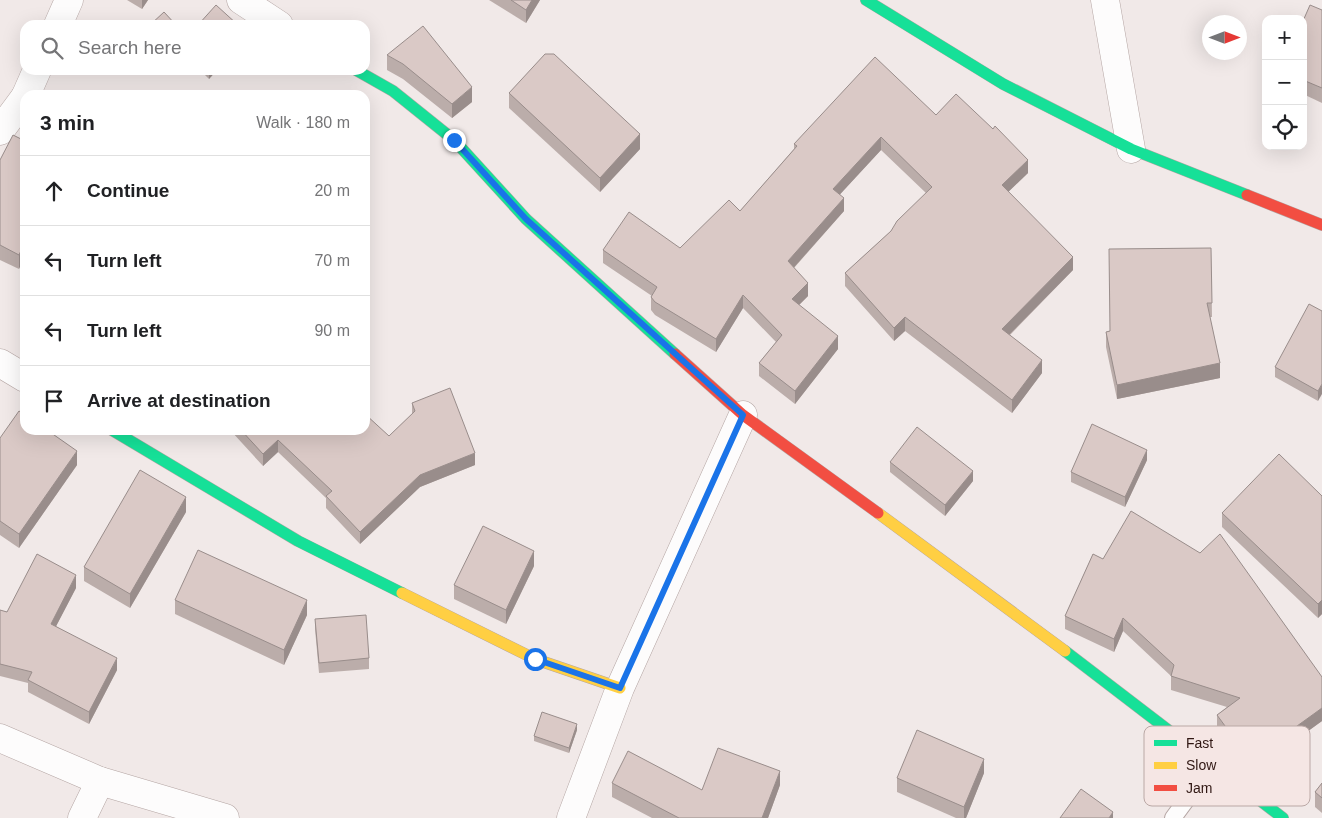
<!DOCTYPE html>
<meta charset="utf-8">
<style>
:root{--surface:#fff;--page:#f2f2f2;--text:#202124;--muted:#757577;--line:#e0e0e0}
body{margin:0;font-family:Helvetica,sans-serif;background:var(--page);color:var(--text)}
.controls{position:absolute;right:15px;top:15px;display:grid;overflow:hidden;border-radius:10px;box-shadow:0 5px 20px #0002}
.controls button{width:45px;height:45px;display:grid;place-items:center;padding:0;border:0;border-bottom:1px solid var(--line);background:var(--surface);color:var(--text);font:25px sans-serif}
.compass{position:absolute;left:1202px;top:15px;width:45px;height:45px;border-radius:50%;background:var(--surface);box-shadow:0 5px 20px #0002;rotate:90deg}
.stop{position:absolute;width:15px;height:15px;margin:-11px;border:4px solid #1a73e8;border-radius:50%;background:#fff}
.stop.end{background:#1a73e8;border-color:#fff;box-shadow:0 1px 5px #0008}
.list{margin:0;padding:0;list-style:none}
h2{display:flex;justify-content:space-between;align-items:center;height:65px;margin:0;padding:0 20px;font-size:21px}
h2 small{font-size:16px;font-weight:400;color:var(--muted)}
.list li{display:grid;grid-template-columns:32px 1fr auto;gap:15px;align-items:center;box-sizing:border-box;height:70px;padding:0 20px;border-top:1px solid var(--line)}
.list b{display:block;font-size:19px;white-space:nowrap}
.list em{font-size:16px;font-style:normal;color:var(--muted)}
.icon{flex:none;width:28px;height:28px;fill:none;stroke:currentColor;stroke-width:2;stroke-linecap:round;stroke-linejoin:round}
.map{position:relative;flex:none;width:1322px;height:818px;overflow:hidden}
.search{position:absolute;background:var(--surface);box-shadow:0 5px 20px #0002;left:20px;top:20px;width:350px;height:55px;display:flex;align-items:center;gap:12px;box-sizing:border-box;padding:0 18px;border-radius:15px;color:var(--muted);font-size:19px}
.panel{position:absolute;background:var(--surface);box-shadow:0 5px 20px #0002;left:20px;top:90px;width:350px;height:345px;border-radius:15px}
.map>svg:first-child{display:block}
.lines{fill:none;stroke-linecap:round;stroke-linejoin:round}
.lane-casing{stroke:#b4a5a3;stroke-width:18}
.street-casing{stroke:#b4a5a3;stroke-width:29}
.fast-casing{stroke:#b4a5a3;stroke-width:12}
.slow-casing{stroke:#b4a5a3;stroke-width:12}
.jam-casing{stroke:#b4a5a3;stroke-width:12}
.lane{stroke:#fdfcfc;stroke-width:16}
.street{stroke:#fdfcfc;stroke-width:28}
.fast{stroke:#16e098;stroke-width:11}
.slow{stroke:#ffcf43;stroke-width:11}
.jam{stroke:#f24e42;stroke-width:11}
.wall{fill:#bbadaa}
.shaded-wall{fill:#998d8b}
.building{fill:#dac9c6;stroke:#998d8b}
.route{stroke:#1a73e8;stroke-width:6}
.key{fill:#f5e6e4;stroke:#baa8a5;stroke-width:1}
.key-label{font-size:14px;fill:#301713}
</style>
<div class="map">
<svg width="1322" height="818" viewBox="0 0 1322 818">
<rect width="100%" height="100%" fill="#f1e9e8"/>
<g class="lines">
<defs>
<polyline id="lane" points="1173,818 1212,765"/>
<g id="street">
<polyline points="241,0 279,25"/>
<polyline points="1105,0 1131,149"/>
<polyline points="58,25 69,0"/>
<polyline points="26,95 37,70"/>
<polyline points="0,131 25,97"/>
<polyline points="0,363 25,378"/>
<polyline points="0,738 100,781 225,818"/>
<polyline points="82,818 100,781"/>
<polyline points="571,818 620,688 743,415"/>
</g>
<g id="fast">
<polyline points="866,0 1003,84 1131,149 1247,195"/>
<polyline points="356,70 393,91 454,140 526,219 675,354"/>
<polyline points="112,430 298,541 402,593"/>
<polyline points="1065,651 1283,818"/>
</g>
<g id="slow">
<polyline points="878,513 1065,651"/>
<polyline points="402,593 535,659 620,688"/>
</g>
<g id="jam">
<polyline points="1247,195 1322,225"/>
<polyline points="675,354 743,415 878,513"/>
</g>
</defs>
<use href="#lane" class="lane-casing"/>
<use href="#street" class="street-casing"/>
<use href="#fast" class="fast-casing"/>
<use href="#slow" class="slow-casing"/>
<use href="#jam" class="jam-casing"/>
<use href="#lane" class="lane"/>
<use href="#street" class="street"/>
<use href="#fast" class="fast"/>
<use href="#slow" class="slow"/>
<use href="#jam" class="jam"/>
</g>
<g class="wall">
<polygon points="127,0 148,0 142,9"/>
<polygon points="489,0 540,0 526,23"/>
<polygon points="1322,10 1322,103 1303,94 1303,21"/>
<polygon points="387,55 472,102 452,118 403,79 387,70"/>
<polygon points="200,70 217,70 209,79"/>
<polygon points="509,93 640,149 600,192 509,108"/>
<polygon points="936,115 1028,173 1008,192 1073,270 1010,335 1042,373 1012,413 905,331 894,341 845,286 845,273 891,231 926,193 881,150 840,194 844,211 794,268 808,296 799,305 838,349 795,404 759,376 759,363 776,342 743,308 716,352 655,315 651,310 651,297 652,296 603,263 603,250 680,248 740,211 794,149 794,144"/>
<polygon points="25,141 19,269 0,260 0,160"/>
<polygon points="1211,248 1212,317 1210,317 1220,378 1117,399 1106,347 1106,332 1110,331"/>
<polygon points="1322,311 1318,401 1275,377 1275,367"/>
<polygon points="412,403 475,465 420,487 360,544 326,508 326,498 278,452 263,466 231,431 228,434 224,430 365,430 389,436 412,414"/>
<polygon points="0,438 77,465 19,548 0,535"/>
<polygon points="1147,460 1125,507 1071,482 1071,472"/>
<polygon points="890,462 973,481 945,516 890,472"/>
<polygon points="1322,496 1322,614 1318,618 1222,527 1222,513"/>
<polygon points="186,512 130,608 84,581 84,567"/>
<polygon points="1093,554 1322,677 1322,721 1250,773 1217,728 1217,715 1227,707 1171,690 1171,676 1123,631 1114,652 1065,629 1065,616"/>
<polygon points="534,566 506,624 454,599 454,585"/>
<polygon points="76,588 56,626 117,670 89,724 28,692 28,683 0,676 0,610 7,612"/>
<polygon points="175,600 307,615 284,665 175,614"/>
<polygon points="315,619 369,658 369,669 319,673 315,629"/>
<polygon points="577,730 569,753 534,741 534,736"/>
<polygon points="984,773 966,818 956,818 897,792 897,778"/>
<polygon points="612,783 702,790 780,785 768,818 652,818 612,797"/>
<polygon points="1322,783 1322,813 1315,807 1315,792"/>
</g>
<g class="shaded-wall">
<polygon points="142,0 148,0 142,9"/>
<polygon points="532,0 540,0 526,23 526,10"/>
<polygon points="209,70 217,70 209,79"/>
<polygon points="472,87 472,102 452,118 452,104"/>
<polygon points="640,134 640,149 600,192 600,178"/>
<polygon points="881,137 881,150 833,202 833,189"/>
<polygon points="1028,160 1028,173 1002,198 1002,185"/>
<polygon points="844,198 844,211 788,274 788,261"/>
<polygon points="25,242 25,257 19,269 19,255"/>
<polygon points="1073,257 1073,270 1002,342 1002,329"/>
<polygon points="808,283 808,296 792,312 792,299"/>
<polygon points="743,295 743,308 716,352 716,339"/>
<polygon points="905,317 905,331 894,341 894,328"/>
<polygon points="838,336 838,349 795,404 795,391"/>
<polygon points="1042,360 1042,373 1012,413 1012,400"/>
<polygon points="1220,363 1220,378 1117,399 1117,385"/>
<polygon points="1322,384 1322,394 1318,401 1318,391"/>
<polygon points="278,440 278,452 263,466 263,454"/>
<polygon points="1147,450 1147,460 1125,507 1125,497"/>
<polygon points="77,451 77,465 19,548 19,534"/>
<polygon points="475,453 475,465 420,487 360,544 360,532 420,475"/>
<polygon points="973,471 973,481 945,516 945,505"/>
<polygon points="186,497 186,512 130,608 130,594"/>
<polygon points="534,551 534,566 506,624 506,610"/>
<polygon points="76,575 76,588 51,636 51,624"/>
<polygon points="307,600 307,615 284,665 284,650"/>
<polygon points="1322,600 1322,614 1318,618 1318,604"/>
<polygon points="1123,618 1123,631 1114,652 1114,639"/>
<polygon points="117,658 117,670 89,724 89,712"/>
<polygon points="1322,708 1322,721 1250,773 1250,760"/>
<polygon points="577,724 577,730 569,753 569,748"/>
<polygon points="984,759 984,773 966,818 964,818 964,807"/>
<polygon points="780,771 780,785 768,818 762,818"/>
<polygon points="1113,812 1113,818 1109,818"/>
</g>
<g class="building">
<polygon points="511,0 532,0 526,10"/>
<polygon points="216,5 238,25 198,25"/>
<polygon points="1310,5 1322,10 1322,88 1303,80 1303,21"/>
<polygon points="164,12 176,25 150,25"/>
<polygon points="423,26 472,87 452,104 403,64 387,55"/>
<polygon points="545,54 554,54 640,134 600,178 509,93"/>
<polygon points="875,57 936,115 956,94 993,129 995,126 1028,160 1002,185 1073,257 1002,329 1042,360 1012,400 905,317 894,328 845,273 891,231 897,221 932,187 881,137 833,189 844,198 788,261 808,283 792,299 838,336 795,391 759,363 782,335 743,295 716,339 655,302 651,297 657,287 603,250 629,212 680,248 729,200 740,211 797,146 794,144"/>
<polygon points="13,135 25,141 25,242 19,255 0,245 0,160"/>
<polygon points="1211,248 1212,303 1207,303 1220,363 1117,385 1106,332 1110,331 1109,249"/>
<polygon points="1309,304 1322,311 1322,384 1318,391 1275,367"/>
<polygon points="450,388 475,453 420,475 360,532 326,496 332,491 278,440 263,454 241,430 365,430 365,414 389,436 415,411 412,403"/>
<polygon points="19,411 25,415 25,430 47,430 77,451 19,534 0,521 0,438"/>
<polygon points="1092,424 1147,450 1125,497 1071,472"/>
<polygon points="917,427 973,471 945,505 890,462"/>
<polygon points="1279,454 1322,496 1322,600 1318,604 1222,513"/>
<polygon points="140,470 186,497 130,594 84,567"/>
<polygon points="1131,511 1200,553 1220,534 1322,677 1322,708 1250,760 1217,715 1240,698 1171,676 1174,665 1123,618 1114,639 1065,616 1093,554 1103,559"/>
<polygon points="483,526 534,551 506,610 454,585"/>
<polygon points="198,550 307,600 284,650 175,600"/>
<polygon points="37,554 76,575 51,624 117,658 89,712 28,680 32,672 0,664 0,610 7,612"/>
<polygon points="366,615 369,658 319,663 315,619"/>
<polygon points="542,712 577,724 569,748 534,736"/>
<polygon points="917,730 984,759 964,807 897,778"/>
<polygon points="718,748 780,771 762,818 679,818 612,783 628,751 702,790"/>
<polygon points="1322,783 1322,798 1315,792"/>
<polygon points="1081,789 1113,812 1109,818 1060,818"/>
</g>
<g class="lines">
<polyline class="route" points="454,140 526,219 743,415 620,688 535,659"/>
</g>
<rect x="1144" y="726" width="166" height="80" rx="8" class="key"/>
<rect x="1154" y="740" width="23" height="6" fill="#16e098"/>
<rect x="1154" y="762" width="23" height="7" fill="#ffcf43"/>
<rect x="1154" y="785" width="23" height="6" fill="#f24e42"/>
<g class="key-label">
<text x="1186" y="748">Fast</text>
<text x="1186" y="770">Slow</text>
<text x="1186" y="793">Jam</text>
</g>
</svg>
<div class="controls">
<button>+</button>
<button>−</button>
<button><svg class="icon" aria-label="locate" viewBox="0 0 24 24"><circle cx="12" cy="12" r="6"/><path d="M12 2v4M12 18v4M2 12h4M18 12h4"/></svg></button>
</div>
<svg class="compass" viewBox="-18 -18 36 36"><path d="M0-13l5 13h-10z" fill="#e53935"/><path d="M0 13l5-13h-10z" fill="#757577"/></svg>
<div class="stop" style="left:535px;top:659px"></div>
<div class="stop end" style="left:454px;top:140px"></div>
<div class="search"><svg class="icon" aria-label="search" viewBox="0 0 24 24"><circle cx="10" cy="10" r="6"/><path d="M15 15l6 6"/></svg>Search here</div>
<section class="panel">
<h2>3 min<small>Walk · 180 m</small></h2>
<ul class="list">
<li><svg class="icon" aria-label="ahead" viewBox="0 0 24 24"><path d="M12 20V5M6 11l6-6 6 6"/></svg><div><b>Continue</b></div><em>20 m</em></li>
<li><svg class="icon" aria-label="left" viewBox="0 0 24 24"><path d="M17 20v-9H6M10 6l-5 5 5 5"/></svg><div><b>Turn left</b></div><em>70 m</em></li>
<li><svg class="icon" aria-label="left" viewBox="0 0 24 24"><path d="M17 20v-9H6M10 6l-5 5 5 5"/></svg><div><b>Turn left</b></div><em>90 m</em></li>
<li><svg class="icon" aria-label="arrive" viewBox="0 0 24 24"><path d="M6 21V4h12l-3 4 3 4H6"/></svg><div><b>Arrive at destination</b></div></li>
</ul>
</section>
</div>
